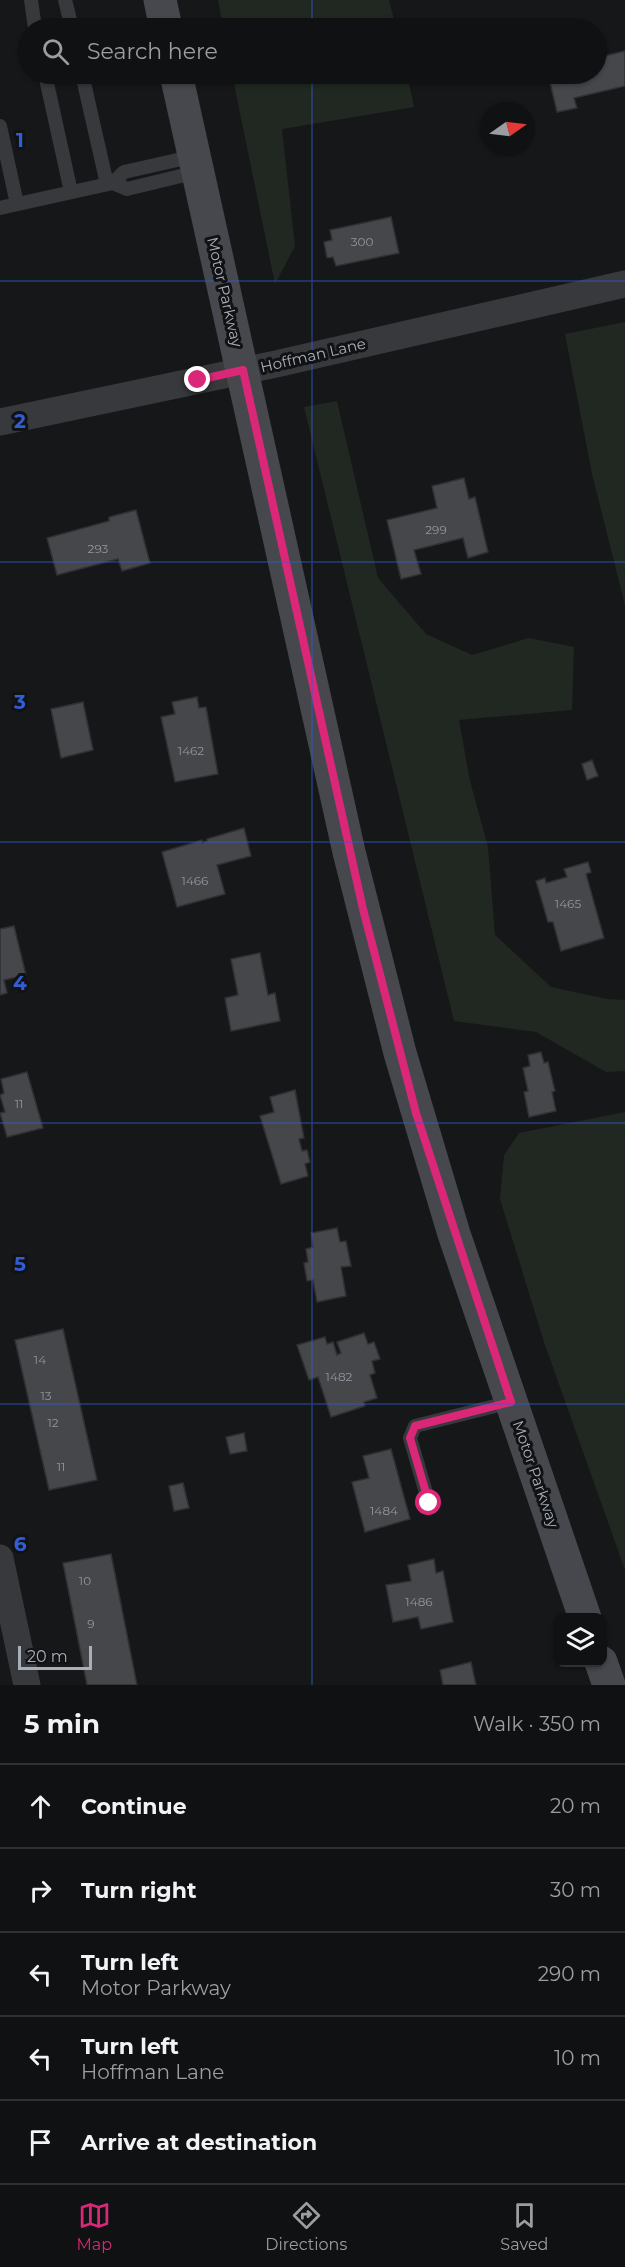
<!DOCTYPE html>
<meta charset="utf-8">
<style>
:root{--surface:#101113;--page:#191a1c;--text:#f1f3f6;--muted:#9c9da0;--line:#303133;--accent:#db2777}
body{margin:0;font-family:Montserrat,sans-serif;background:var(--page);color:var(--text)}
.controls{position:absolute;right:18px;bottom:18px;display:grid;overflow:hidden;border-radius:12px;box-shadow:0 2px 4px #0004}
.controls button{width:54px;height:54px;display:grid;place-items:center;padding:0;border:0;border-bottom:2px solid var(--line);background:var(--surface);color:var(--text);font:30px sans-serif}
.compass{position:absolute;left:481px;top:102px;width:54px;height:54px;border-radius:50%;background:var(--surface);box-shadow:0 2px 4px #0004;rotate:76deg}
.scale{position:absolute;left:18px;bottom:15px;width:74px;box-sizing:border-box;padding-left:6px;border:3px solid #a9afb8;border-top:0;font-size:16px;line-height:21px;white-space:nowrap;color:#a9afb8;-webkit-text-stroke:4px #111214;paint-order:stroke}
.stop{position:absolute;width:18px;height:18px;margin:-14px;border:4px solid #db2777;border-radius:50%;background:#fff}
.stop.end{background:#db2777;border-color:#fff;box-shadow:0 2px 6px #0008}
.list{margin:0;padding:0;list-style:none}
h2{display:flex;justify-content:space-between;align-items:center;height:78px;margin:0;padding:0 24px;font-size:26px}
h2 small{font-size:20px;font-weight:400;color:var(--muted)}
.list li{display:grid;grid-template-columns:39px 1fr auto;gap:18px;align-items:center;box-sizing:border-box;height:84px;padding:0 24px;border-top:2px solid var(--line)}
.list b{display:block;font-size:22px;white-space:nowrap}
.list p{margin:0;font-size:20px;white-space:nowrap;color:var(--muted)}
.list em{font-size:20px;font-style:normal;color:var(--muted)}
.icon{flex:none;width:33px;height:33px;fill:none;stroke:currentColor;stroke-width:2;stroke-linecap:round;stroke-linejoin:round}
.map{position:relative;flex:none;width:625px;height:1685px;overflow:hidden}
.search{position:absolute;background:var(--surface);box-shadow:0 2px 4px #0004;left:18px;right:18px;top:18px;height:66px;display:flex;align-items:center;gap:15px;box-sizing:border-box;padding:0 21px;border-radius:33px;color:var(--muted);font-size:22px}
.sheet{height:498px;background:var(--surface)}
nav{display:flex;justify-content:space-around;align-items:center;box-sizing:border-box;height:84px;border-top:2px solid var(--line);background:var(--surface);font-size:16px;color:var(--muted)}
nav a{display:grid;justify-items:center;gap:3px}
nav .on{color:var(--accent)}
.map>svg:first-child{display:block}
.green{fill:#212821}
.building{fill:#46474b;stroke:#313134;stroke-width:1.5}
.lines{fill:none;stroke-linecap:round;stroke-linejoin:round}
.service{stroke:#38393d;stroke-width:14}
.minor{stroke:#38393d;stroke-width:27}
.secondary{stroke:#46484d;stroke-width:33}
.route{stroke:#db2777;stroke-width:8}
.grid{fill:none;stroke:#325dd3;stroke-width:1.5;stroke-opacity:0.55}
.labels{text-anchor:middle;dominant-baseline:central;stroke-width:6;stroke-linejoin:round;paint-order:stroke}
.number-label{font-size:12px;fill:#90959d}
.street-label{font-size:15px;fill:#a9afb8;stroke:#111214}
.grid-label{font-size:20px;text-anchor:middle;font-weight:bold;fill:#325dd3;stroke:#111214;stroke-width:6;stroke-linejoin:round;paint-order:stroke}
</style>
<div class="map">
<svg width="625" height="1685" viewBox="0 0 625 1685">
<rect width="100%" height="100%" fill="#161719"/>
<g class="green">
<polygon points="218,0 389,0 396,28 223,28"/>
<polygon points="232,74 407,74 414,107 282,129 295,246 275,284"/>
<polygon points="625,322 625,605 592,474 565,334"/>
<polygon points="337,401 378,578 426,634 472,655 529,638 574,647 572,710 459,720 470,781 488,847 495,935 551,987 607,999 625,1000 625,1071 606,1072 536,1032 454,1021 304,407"/>
<polygon points="625,1112 625,1570 544,1342 500,1199 504,1155 519,1133"/>
</g>
<g class="building">
<polygon points="602,50 604,56 625,51 625,86 574,98 577,108 557,112 548,74 596,74 596,51"/>
<polygon points="391,217 399,253 336,266 333,257 327,258 324,242 332,240 330,230"/>
<polygon points="464,478 469,499 475,497 488,552 468,558 463,538 414,550 421,574 401,579 387,520 437,508 432,486"/>
<polygon points="136,510 150,563 122,571 118,559 57,575 47,538 109,521 109,517"/>
<polygon points="197,697 199,708 206,707 218,774 175,782 161,717 175,714 172,702"/>
<polygon points="83,702 93,750 61,758 51,709"/>
<polygon points="592,760 598,776 587,780 582,764"/>
<polygon points="244,828 251,856 217,865 225,894 177,907 162,852 202,840 202,843 207,841 207,839"/>
<polygon points="588,862 591,872 586,874 604,938 561,951 553,922 548,922 536,881 545,878 546,883 567,877 564,869"/>
<polygon points="14,926 26,975 4,980 7,993 0,995 0,929"/>
<polygon points="260,953 268,995 275,993 280,1021 231,1031 225,998 238,995 231,959"/>
<polygon points="541,1052 544,1063 548,1062 555,1091 552,1092 556,1111 529,1117 524,1092 528,1091 523,1068 530,1066 528,1055"/>
<polygon points="27,1072 43,1128 7,1137 0,1113 5,1112 0,1095 4,1093 1,1079"/>
<polygon points="295,1090 304,1138 299,1139 302,1151 307,1150 310,1162 305,1164 308,1176 281,1184 260,1116 274,1112 270,1097"/>
<polygon points="337,1228 340,1242 346,1241 351,1266 341,1267 346,1296 317,1302 313,1280 307,1281 304,1263 308,1262 306,1249 313,1247 311,1233"/>
<polygon points="63,1329 97,1480 49,1490 15,1340"/>
<polygon points="364,1333 368,1344 374,1342 380,1359 372,1361 375,1373 370,1375 377,1398 364,1402 365,1406 331,1417 318,1377 309,1380 297,1345 325,1337 327,1344 333,1342 337,1355 341,1353 337,1342"/>
<polygon points="244,1433 247,1451 230,1454 226,1437"/>
<polygon points="391,1449 410,1519 365,1532 352,1482 369,1478 363,1456"/>
<polygon points="183,1483 189,1508 174,1511 169,1486"/>
<polygon points="111,1554 137,1685 87,1685 63,1563"/>
<polygon points="434,1559 436,1573 443,1571 453,1622 421,1629 418,1617 393,1622 386,1585 411,1581 408,1565"/>
<polygon points="471,1662 476,1685 443,1685 440,1670"/>
</g>
<g class="lines">
<g class="service">
<polyline points="31,0 35,28"/>
<polyline points="65,0 72,28"/>
<polyline points="45,74 71,192"/>
<polyline points="82,74 107,184"/>
<polyline points="0,126 17,204"/>
<polyline points="195,156 124,172 113,183 127,189 197,172"/>
<polyline points="0,208 113,183"/>
<polyline points="429,1503 410,1438 415,1426 511,1402"/>
</g>
<g class="minor">
<polyline points="0,422 276,364 625,284"/>
<polyline points="0,1558 27,1685"/>
</g>
<g class="secondary">
<polyline points="160,0 166,28"/>
<polyline points="176,74 349,852 400,1053 454,1234 585,1618"/>
<polyline points="601,1662 609,1685"/>
</g>
</g>
<g class="lines">
<polyline class="route" points="198,380 243,370 363,909 416,1113 511,1402 415,1426 410,1438 429,1503"/>
</g>
<path class="grid" d="M 312,0 L 312,28M 312,74 L 312,1685M 0,281 L 625,281M 0,562 L 625,562M 0,842 L 625,842M 0,1123 L 625,1123M 0,1404 L 625,1404"/>
<g class="labels">
<g class="number-label">
<text x="362" y="241">300</text>
<text x="436" y="529">299</text>
<text x="98" y="548">293</text>
<text x="191" y="750">1462</text>
<text x="195" y="880">1466</text>
<text x="568" y="903">1465</text>
<text x="19" y="1103">11</text>
<text x="40" y="1359">14</text>
<text x="339" y="1376">1482</text>
<text x="46" y="1395">13</text>
<text x="53" y="1422">12</text>
<text x="61" y="1466">11</text>
<text x="384" y="1510">1484</text>
<text x="85" y="1580">10</text>
<text x="419" y="1601">1486</text>
<text x="91" y="1623">9</text>
</g>
<g class="street-label">
<text transform="translate(225 292) rotate(77)">Motor Parkway</text>
<text transform="translate(313 355) rotate(-13)">Hoffman Lane</text>
<text transform="translate(536 1474) rotate(71)">Motor Parkway</text>
</g>
</g>
<g class="grid-label">
<text x="20" y="147">1</text>
<text x="20" y="428">2</text>
<text x="20" y="709">3</text>
<text x="20" y="990">4</text>
<text x="20" y="1271">5</text>
<text x="20" y="1551">6</text>
</g>
</svg>
<div class="controls">
<button><svg class="icon" aria-label="layers" viewBox="0 0 24 24"><path d="M12 4l9 5-9 5-9-5zM3 14l9 5 9-5"/></svg></button>
</div>
<svg class="compass" viewBox="-18 -18 36 36"><path d="M0-13l5 13h-10z" fill="#e53935"/><path d="M0 13l5-13h-10z" fill="#9c9da0"/></svg>
<div class="scale">20 m</div>
<div class="stop" style="left:429px;top:1503px"></div>
<div class="stop end" style="left:198px;top:380px"></div>
<div class="search"><svg class="icon" aria-label="search" viewBox="0 0 24 24"><circle cx="10" cy="10" r="6"/><path d="M15 15l6 6"/></svg>Search here</div>
</div>
<section class="sheet">
<h2>5 min<small>Walk · 350 m</small></h2>
<ul class="list">
<li><svg class="icon" aria-label="ahead" viewBox="0 0 24 24"><path d="M12 20V5M6 11l6-6 6 6"/></svg><div><b>Continue</b></div><em>20 m</em></li>
<li><svg class="icon" aria-label="right" viewBox="0 0 24 24"><path d="M7 20v-9h11M14 6l5 5-5 5"/></svg><div><b>Turn right</b></div><em>30 m</em></li>
<li><svg class="icon" aria-label="left" viewBox="0 0 24 24"><path d="M17 20v-9H6M10 6l-5 5 5 5"/></svg><div><b>Turn left</b><p>Motor Parkway</p></div><em>290 m</em></li>
<li><svg class="icon" aria-label="left" viewBox="0 0 24 24"><path d="M17 20v-9H6M10 6l-5 5 5 5"/></svg><div><b>Turn left</b><p>Hoffman Lane</p></div><em>10 m</em></li>
<li><svg class="icon" aria-label="arrive" viewBox="0 0 24 24"><path d="M6 21V4h12l-3 4 3 4H6"/></svg><div><b>Arrive at destination</b></div></li>
</ul>
</section>
<nav>
<a class="on"><svg class="icon" aria-label="map" viewBox="0 0 24 24"><path d="M3 6l6-2 6 2 6-2v14l-6 2-6-2-6 2zM9 4v14M15 6v14"/></svg>Map</a>
<a><svg class="icon" aria-label="directions" viewBox="0 0 24 24"><path d="M12 3l9 9-9 9-9-9zM9 14v-3h6M13 9l2 2-2 2"/></svg>Directions</a>
<a><svg class="icon" aria-label="saved" viewBox="0 0 24 24"><path d="M7 4h10v16l-5-4-5 4z"/></svg>Saved</a>
</nav>
